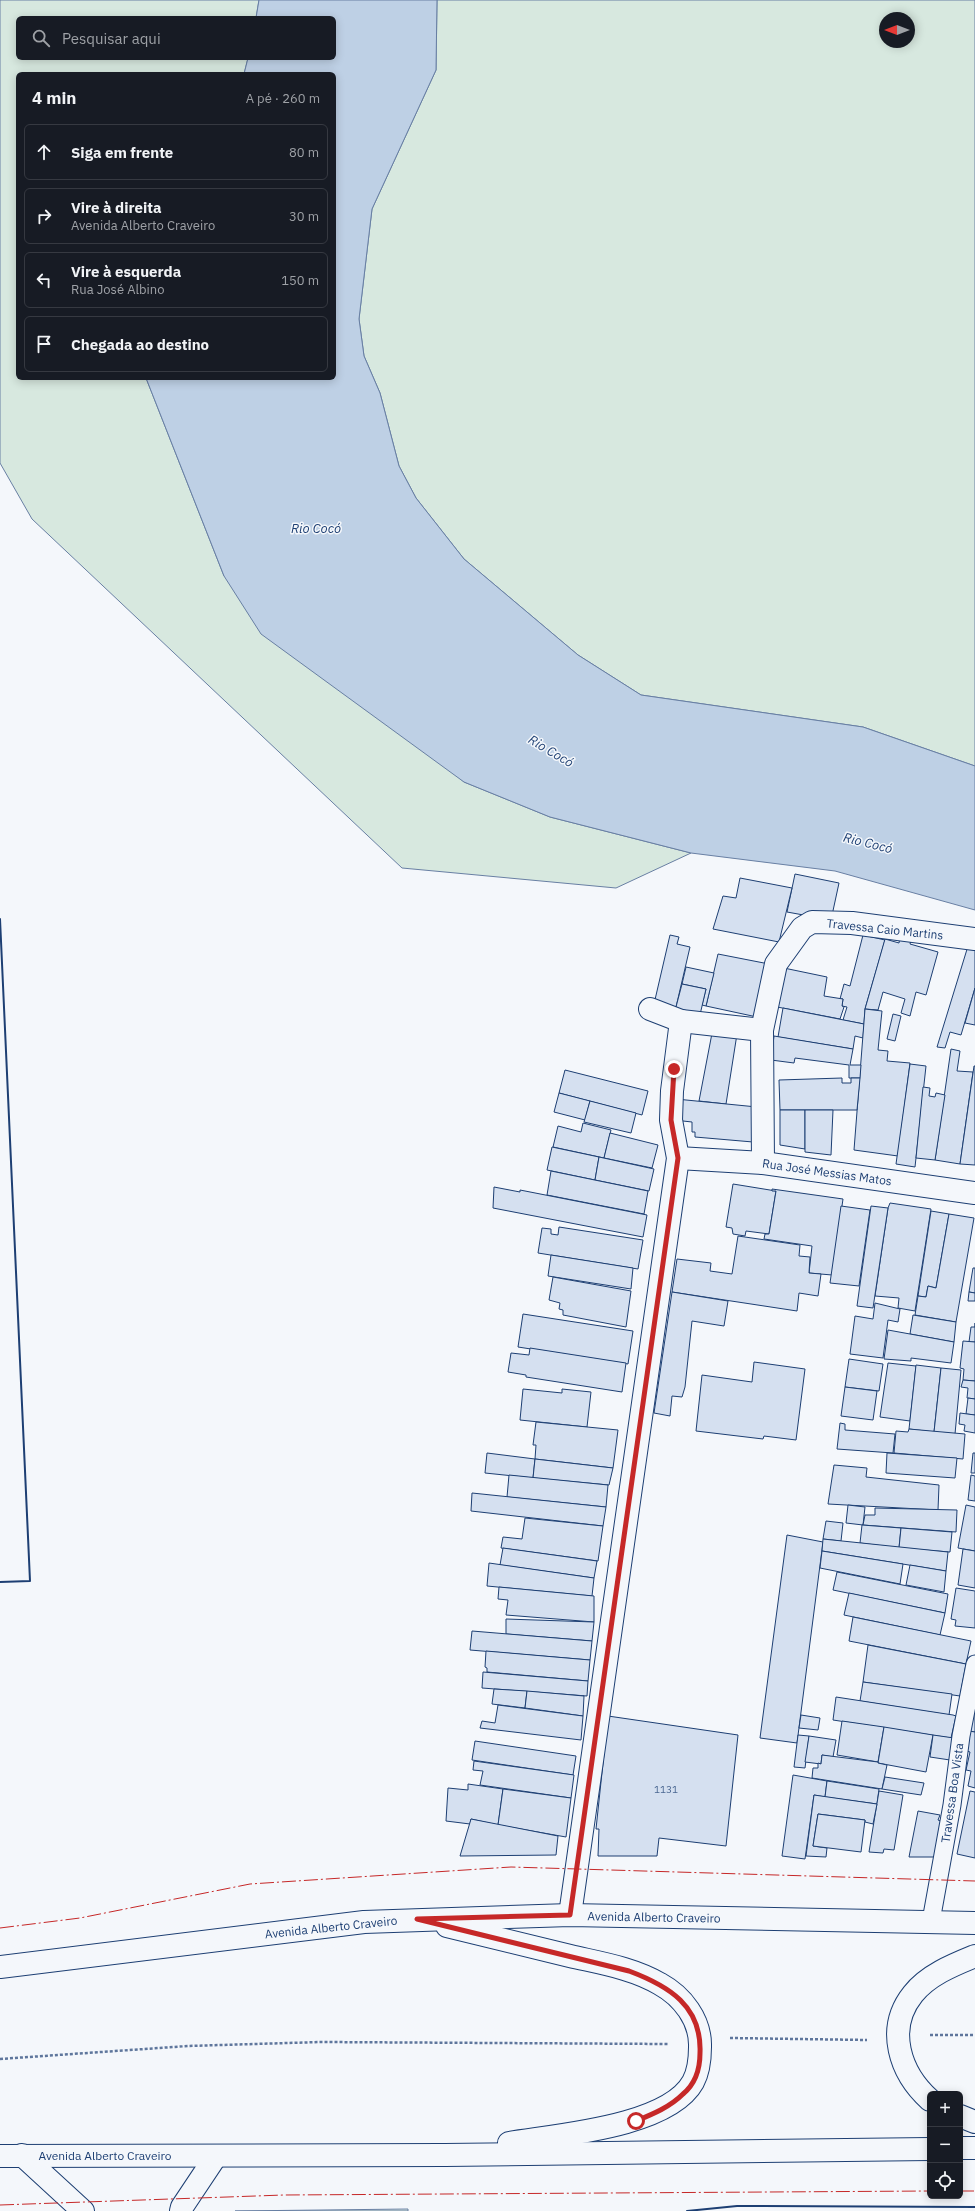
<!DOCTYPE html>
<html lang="pt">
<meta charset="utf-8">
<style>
:root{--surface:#171b24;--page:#20242c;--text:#f1f3f6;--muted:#9ea1a6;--line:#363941}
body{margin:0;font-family:"IBM Plex Sans",sans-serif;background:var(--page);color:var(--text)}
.controls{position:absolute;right:12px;bottom:12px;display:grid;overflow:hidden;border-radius:6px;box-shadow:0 2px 10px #0003}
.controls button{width:36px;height:36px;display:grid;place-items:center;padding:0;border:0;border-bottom:1px solid var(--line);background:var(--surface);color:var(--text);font:20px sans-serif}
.compass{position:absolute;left:879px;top:12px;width:36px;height:36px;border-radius:50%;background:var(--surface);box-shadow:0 2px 10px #0003;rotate:270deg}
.stop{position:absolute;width:12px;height:12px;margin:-9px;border:3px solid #c62828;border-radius:50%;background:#fff}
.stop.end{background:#c62828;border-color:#fff;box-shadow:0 1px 4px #0008}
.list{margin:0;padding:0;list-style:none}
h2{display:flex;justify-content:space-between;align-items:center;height:52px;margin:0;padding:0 16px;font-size:17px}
h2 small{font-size:13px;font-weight:400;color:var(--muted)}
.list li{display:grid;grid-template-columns:26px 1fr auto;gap:12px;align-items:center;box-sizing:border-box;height:56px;margin:0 8px 8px;padding:0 8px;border:1px solid var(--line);border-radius:6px}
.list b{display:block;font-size:15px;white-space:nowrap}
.list p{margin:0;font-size:13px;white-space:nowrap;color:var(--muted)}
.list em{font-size:13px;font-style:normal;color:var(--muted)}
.icon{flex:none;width:22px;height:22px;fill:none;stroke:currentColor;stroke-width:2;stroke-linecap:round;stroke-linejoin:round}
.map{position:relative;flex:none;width:975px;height:2211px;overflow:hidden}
.search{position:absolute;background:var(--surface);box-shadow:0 2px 10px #0003;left:16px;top:16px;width:320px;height:44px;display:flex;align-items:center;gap:10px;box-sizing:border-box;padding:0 14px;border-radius:6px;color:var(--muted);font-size:15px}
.panel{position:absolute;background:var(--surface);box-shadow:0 2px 10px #0003;left:16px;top:72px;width:320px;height:308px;border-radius:6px}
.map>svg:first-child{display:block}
.green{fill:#d7e8df;stroke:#687fa3;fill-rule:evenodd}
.water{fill:#bed0e5;stroke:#687fa3}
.building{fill:#d5e0f0;stroke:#1d3f73}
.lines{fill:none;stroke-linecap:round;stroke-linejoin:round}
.lane-casing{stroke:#1d3f73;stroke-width:19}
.street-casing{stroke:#1d3f73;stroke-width:24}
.primary-casing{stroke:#1d3f73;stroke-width:24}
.path{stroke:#5e769c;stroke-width:2.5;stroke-dasharray:3 2;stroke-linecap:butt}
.lane{stroke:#f4f7fb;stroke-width:17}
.street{stroke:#f4f7fb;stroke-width:22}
.primary{stroke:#f4f7fb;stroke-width:22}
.wall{stroke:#1d3f73;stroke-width:2}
.power{stroke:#c62828;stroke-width:1;stroke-dasharray:14 3 2 3;stroke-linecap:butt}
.route{stroke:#c62828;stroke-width:5}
.labels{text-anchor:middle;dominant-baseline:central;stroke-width:3;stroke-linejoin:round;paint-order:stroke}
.number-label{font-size:10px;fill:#4b6792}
.street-label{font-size:12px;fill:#1d3f73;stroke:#f4f7fb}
.water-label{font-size:13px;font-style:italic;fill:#1d3f73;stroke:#f4f7fb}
</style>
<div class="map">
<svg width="975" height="2211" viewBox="0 0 975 2211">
<rect width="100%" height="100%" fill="#f4f7fb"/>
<g class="green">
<polygon points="0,0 259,0 256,18 18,18 18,58 248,58 244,74 18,74 18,378 146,378 224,576 464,782 550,817 691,853 616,888 402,868 32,519 0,463"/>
<path d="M 437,0 L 975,0 L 975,766 L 863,727 L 641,695 L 578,655 L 464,559 L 416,498 L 399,466 L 380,393 L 364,356 L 359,319 L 372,209 L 436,70 ZM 885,18 L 909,18 L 909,42 L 885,42 Z"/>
<polygon points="408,2209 408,2211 235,2211"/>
</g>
<polygon class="water" points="259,0 437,0 436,70 372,209 359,319 364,356 380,393 399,466 416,498 464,559 578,655 641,695 863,727 975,766 975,910 835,871 691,853 550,817 464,782 261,634 224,576 146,378 334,378 334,74 244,74 248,58 334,58 334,18 256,18"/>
<g class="building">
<polygon points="795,874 839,883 831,920 787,912"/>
<polygon points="740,878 792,888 779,942 713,929 723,896 736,898"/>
<polygon points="670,935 679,937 677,944 690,947 676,1007 654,1004"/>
<polygon points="863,935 885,940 865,1009 864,1024 843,1020 847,1007 842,1006 843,999 840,999 844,984 850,986"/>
<polygon points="900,937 911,940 910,944 938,952 926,995 916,992 910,1016 901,1013 905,999 883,992 878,1010 865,1009 885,939 899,943"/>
<polygon points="968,946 975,948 975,988 961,1035 950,1032 945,1048 937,1047"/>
<polygon points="718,954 769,964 757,1017 706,1006"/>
<polygon points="686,967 714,973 706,1006 702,1005 706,989 682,984"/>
<polygon points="779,967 827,977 824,996 843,999 842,1006 844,1007 840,1019 772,1006"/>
<polygon points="682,984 706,989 699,1019 676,1007"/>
<polygon points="975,988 975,1025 965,1023"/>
<polygon points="783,1008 864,1024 863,1038 855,1036 853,1049 778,1037"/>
<polygon points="865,1009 882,1011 878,1050 888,1051 887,1061 910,1063 898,1156 854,1150"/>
<polygon points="893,1014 901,1016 895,1041 887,1039"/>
<polygon points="713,1028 737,1034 726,1104 699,1101"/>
<polygon points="774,1036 853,1049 850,1065 861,1065 860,1078 849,1078 849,1065 795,1058 794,1063 771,1060"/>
<polygon points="951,1049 960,1051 957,1071 973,1072 960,1164 935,1160"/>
<polygon points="910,1064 926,1066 915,1167 896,1164"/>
<polygon points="974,1066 975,1066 975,1165 960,1164"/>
<polygon points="565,1070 648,1091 642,1115 559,1093"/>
<polygon points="842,1078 842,1083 851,1083 851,1078 860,1078 857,1110 780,1110 779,1080"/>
<polygon points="923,1087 930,1088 929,1096 935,1097 936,1093 945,1095 935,1160 916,1158"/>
<polygon points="559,1093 590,1101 585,1120 554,1112"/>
<polygon points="676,1099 757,1107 753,1142 695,1137 695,1132 692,1132 692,1122 674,1120"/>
<polygon points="590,1101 636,1113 631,1133 584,1122"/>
<polygon points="780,1110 805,1110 805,1149 780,1145"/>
<polygon points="805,1110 833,1110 831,1155 805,1152"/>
<polygon points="583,1123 611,1130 604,1158 553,1147 558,1126 581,1132"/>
<polygon points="610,1133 658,1145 652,1168 604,1158"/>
<polygon points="552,1147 599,1157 595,1180 547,1170"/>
<polygon points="599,1157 654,1169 649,1191 595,1180"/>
<polygon points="551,1171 648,1191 644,1214 547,1195"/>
<polygon points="733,1184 776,1191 769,1234 746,1231 745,1236 733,1234 732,1228 726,1227"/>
<polygon points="494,1187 520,1192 520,1190 647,1215 643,1237 493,1208"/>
<polygon points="772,1189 843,1199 832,1275 809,1273 812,1246 764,1239 765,1234 769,1234 776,1191 772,1191"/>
<polygon points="890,1203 931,1209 915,1311 898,1308 899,1298 875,1296 888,1208"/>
<polygon points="841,1206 870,1210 859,1286 830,1283"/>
<polygon points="871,1206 888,1208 873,1308 857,1306"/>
<polygon points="931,1211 949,1214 936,1288 928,1286 926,1297 918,1296"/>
<polygon points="949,1214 974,1218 956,1322 915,1315 918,1296 926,1297 928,1286 936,1288"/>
<polygon points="559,1227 643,1240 638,1269 538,1253 542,1228 551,1229 551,1234 558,1235"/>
<polygon points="738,1236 800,1245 799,1256 810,1257 809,1273 821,1274 818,1296 799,1293 797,1311 672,1292 677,1259 711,1263 710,1271 732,1274"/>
<polygon points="551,1255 633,1268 631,1289 548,1276"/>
<polygon points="973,1268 975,1268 975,1293 969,1292"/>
<polygon points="553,1277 631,1291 626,1327 563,1315 563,1310 559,1309 560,1303 549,1300"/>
<polygon points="672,1292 728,1301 724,1326 692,1321 685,1387 682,1397 672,1396 670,1416 654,1413"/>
<polygon points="969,1292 975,1293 975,1301 968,1301"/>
<polygon points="875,1303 900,1309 898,1322 888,1320 883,1358 850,1354 855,1316 873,1319"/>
<polygon points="523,1314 633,1331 628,1364 518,1347"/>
<polygon points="913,1315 956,1322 954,1342 910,1334"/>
<polygon points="975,1323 975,1342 969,1342 971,1327 975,1327"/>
<polygon points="888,1330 954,1342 951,1363 911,1358 911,1361 884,1359"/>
<polygon points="963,1341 975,1342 975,1381 963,1380 964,1369 960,1368"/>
<polygon points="530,1348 626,1363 622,1392 526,1377 526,1375 508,1372 511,1353 529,1355"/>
<polygon points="849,1359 883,1364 879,1391 845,1387"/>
<polygon points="754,1362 805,1369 796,1440 764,1436 763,1439 696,1431 702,1375 752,1382"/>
<polygon points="888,1363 916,1366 910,1421 880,1417"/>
<polygon points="916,1365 941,1368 934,1432 909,1429"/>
<polygon points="941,1368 961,1370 955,1434 934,1432"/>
<polygon points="963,1380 975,1381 975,1399 967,1398 968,1388 961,1387"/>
<polygon points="845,1387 877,1391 873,1420 841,1416"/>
<polygon points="523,1389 562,1393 562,1389 591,1392 587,1427 520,1420"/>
<polygon points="968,1398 975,1399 975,1415 966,1414"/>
<polygon points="960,1413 975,1415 975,1433 964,1431 965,1425 959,1424"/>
<polygon points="536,1422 618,1430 613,1468 535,1459 536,1445 533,1445"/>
<polygon points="840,1423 845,1424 845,1430 895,1434 893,1453 837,1449"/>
<polygon points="909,1429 965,1434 963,1459 894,1453 896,1431 908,1432"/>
<polygon points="487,1453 535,1459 533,1478 485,1473"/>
<polygon points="887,1453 957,1458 955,1478 886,1473"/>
<polygon points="973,1453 975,1453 975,1473 971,1473"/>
<polygon points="535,1459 613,1468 609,1485 533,1478"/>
<polygon points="834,1465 867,1468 866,1477 939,1485 938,1510 828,1504"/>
<polygon points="509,1475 608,1485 606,1507 507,1497"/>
<polygon points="971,1475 975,1476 975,1501 968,1500"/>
<polygon points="472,1493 606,1507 603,1526 471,1511"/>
<polygon points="848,1505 865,1507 863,1525 846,1523"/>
<polygon points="966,1505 975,1507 975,1551 958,1548"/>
<polygon points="875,1508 957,1510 956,1532 863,1525 865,1515 875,1515"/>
<polygon points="525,1518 603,1526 598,1561 501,1548 503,1537 522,1539"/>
<polygon points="826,1521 843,1523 841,1541 823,1539"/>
<polygon points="862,1525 901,1528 899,1548 860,1543"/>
<polygon points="901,1528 952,1532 950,1552 899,1548"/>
<polygon points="787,1535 823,1542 797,1743 760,1738"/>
<polygon points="823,1539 948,1552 946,1571 822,1551"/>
<polygon points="503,1548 597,1561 594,1578 500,1565"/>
<polygon points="963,1549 975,1551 975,1588 958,1585"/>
<polygon points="822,1551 903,1564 900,1584 820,1568"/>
<polygon points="489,1563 594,1578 592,1596 487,1586"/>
<polygon points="910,1565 946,1571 944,1592 906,1585"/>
<polygon points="837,1572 948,1594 945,1613 833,1590"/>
<polygon points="499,1587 594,1596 594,1622 506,1615 508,1600 498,1599"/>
<polygon points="956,1588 975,1591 975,1628 955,1626 956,1620 951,1619"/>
<polygon points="849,1593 945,1613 940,1635 844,1615"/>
<polygon points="853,1617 971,1641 966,1664 849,1641"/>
<polygon points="506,1619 594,1622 592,1641 506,1634"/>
<polygon points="472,1631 592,1641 590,1660 470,1650"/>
<polygon points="868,1645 966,1664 960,1696 863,1682"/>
<polygon points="486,1651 590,1660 588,1681 487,1672 487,1668 485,1667"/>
<polygon points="483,1672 588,1681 587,1696 482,1688"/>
<polygon points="863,1682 952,1694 949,1715 860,1701"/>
<polygon points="975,1683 975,1732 969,1731"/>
<polygon points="494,1689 527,1691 525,1708 492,1704"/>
<polygon points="527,1691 584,1696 583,1716 525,1708"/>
<polygon points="836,1697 953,1715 956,1716 951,1738 833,1720"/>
<polygon points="498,1705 583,1716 581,1740 480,1728 482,1721 495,1723"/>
<polygon points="801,1715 820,1718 818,1730 799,1728"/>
<polygon points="608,1716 738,1735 726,1846 659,1838 657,1856 598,1856 599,1829 596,1829"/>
<polygon points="842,1721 884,1727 878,1762 837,1755"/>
<polygon points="884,1727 933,1735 926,1772 878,1763"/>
<polygon points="969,1731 975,1732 975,1788 968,1786 971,1771 966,1770 970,1752 963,1750"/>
<polygon points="798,1735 809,1736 805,1768 794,1767"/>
<polygon points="933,1735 954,1738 950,1760 930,1757"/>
<polygon points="809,1736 836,1740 833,1757 822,1755 821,1764 805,1762"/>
<polygon points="475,1741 576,1756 573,1775 472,1760"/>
<polygon points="822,1755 878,1762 878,1763 887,1765 882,1789 812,1778 813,1768 818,1768 818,1763 821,1764"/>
<polygon points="474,1761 574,1775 571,1798 480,1785 483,1771 473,1770"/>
<polygon points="793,1775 827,1781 825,1797 814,1795 805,1859 782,1856"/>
<polygon points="885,1777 924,1783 921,1795 882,1789"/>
<polygon points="827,1781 879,1789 877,1804 825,1797"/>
<polygon points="468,1784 503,1789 498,1825 471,1819 470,1824 446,1821 448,1788 468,1790"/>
<polygon points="503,1789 571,1798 566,1837 498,1825"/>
<polygon points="879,1791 903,1795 894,1850 884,1849 883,1853 869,1852"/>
<polygon points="970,1791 975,1792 975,1858 957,1854"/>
<polygon points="814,1795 877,1804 873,1824 865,1822 865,1820 818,1814 813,1846 827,1848 826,1857 806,1856"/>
<polygon points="918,1811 940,1815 938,1820 943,1822 936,1857 909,1857"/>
<polygon points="818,1814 865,1820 861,1852 813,1846"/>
<polygon points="471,1819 558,1836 556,1855 460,1856"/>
</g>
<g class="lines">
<defs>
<polyline id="lane" points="931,1921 952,1805 961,1736 975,1664"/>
<g id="street">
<polyline points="650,1009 681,1021 762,1030"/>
<polyline points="678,1158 763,1163 975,1193"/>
<polyline points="763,1163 762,1030 776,964 802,928 812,922 852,923 975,939"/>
<polyline points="570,1915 678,1158 671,1120 672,1091 681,1021"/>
<polyline points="22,2155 83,2211"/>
<polyline points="181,2211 182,2207 216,2156"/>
</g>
<g id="primary">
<path d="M 447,1926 C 488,1936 529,1946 570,1956 C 600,1963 633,1968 660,1984 C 682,1996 701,2020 700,2047 C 700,2059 699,2071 693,2082 C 668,2127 557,2135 509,2143"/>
<polyline points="0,1967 364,1922 570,1915 975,1923"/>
<path d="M 930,2100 C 900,2073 885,2029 913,1994 C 928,1975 953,1965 975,1956"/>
<polyline points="960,2116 975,2122"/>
<polyline points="960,2148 975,2148"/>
<polyline points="0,2156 445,2155 930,2149"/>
</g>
</defs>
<use href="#lane" class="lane-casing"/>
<use href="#street" class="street-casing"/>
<use href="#primary" class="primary-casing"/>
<g class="path">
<polyline points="930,2035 975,2035"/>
<polyline points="730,2038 867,2040"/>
<polyline points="0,2059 188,2046 321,2042 669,2044"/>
</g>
<use href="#lane" class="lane"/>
<use href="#street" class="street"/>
<use href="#primary" class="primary"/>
<g class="wall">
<polyline points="0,919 30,1581 0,1582"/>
<polyline points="687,2211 737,2206 975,2207"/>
</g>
<g class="power">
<polyline points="0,1928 80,1918 250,1884 511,1867 975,1881"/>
<polyline points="960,2191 975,2191"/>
<polyline points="0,2205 284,2195 930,2191"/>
</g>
</g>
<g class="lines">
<path class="route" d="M 636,2121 C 653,2114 670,2107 683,2094 C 695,2084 700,2069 700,2053 C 702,2006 669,1986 629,1971 L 417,1919 L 570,1915 L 678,1158 L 671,1120 L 674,1069"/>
</g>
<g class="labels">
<g class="number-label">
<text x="666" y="1789">1131</text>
</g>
<g class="street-label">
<text transform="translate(885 929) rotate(6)">Travessa Caio Martins</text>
<text transform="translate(827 1172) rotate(8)">Rua José Messias Matos</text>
<text transform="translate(952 1793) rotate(-82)">Travessa Boa Vista</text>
<text transform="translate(654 1917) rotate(1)">Avenida Alberto Craveiro</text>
<text transform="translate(331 1927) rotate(-6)">Avenida Alberto Craveiro</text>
<text x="105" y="2155">Avenida Alberto Craveiro</text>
</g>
<g class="water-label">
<text x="316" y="528">Rio Cocó</text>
<text transform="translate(551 751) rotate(31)">Rio Cocó</text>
<text transform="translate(868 843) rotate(14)">Rio Cocó</text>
</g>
</g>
</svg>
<div class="controls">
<button>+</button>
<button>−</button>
<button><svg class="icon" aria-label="locate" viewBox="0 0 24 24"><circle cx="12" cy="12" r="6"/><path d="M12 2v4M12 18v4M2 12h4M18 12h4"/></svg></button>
</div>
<svg class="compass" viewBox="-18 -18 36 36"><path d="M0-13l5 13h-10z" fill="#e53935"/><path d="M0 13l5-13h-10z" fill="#9ea1a6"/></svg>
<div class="stop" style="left:636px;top:2121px"></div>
<div class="stop end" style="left:674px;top:1069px"></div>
<div class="search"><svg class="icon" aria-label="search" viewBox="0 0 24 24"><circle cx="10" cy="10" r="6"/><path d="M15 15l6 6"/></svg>Pesquisar aqui</div>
<section class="panel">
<h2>4 min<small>A pé · 260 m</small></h2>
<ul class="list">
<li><svg class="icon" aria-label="ahead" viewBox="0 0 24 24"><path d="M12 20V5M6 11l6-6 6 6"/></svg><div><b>Siga em frente</b></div><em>80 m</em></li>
<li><svg class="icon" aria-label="right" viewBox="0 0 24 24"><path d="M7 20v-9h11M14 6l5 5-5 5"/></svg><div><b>Vire à direita</b><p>Avenida Alberto Craveiro</p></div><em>30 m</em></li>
<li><svg class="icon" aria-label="left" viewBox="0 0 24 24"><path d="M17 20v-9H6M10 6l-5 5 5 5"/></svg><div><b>Vire à esquerda</b><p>Rua José Albino</p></div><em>150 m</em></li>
<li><svg class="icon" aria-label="arrive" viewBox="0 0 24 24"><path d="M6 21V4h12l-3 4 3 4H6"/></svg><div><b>Chegada ao destino</b></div></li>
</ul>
</section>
</div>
